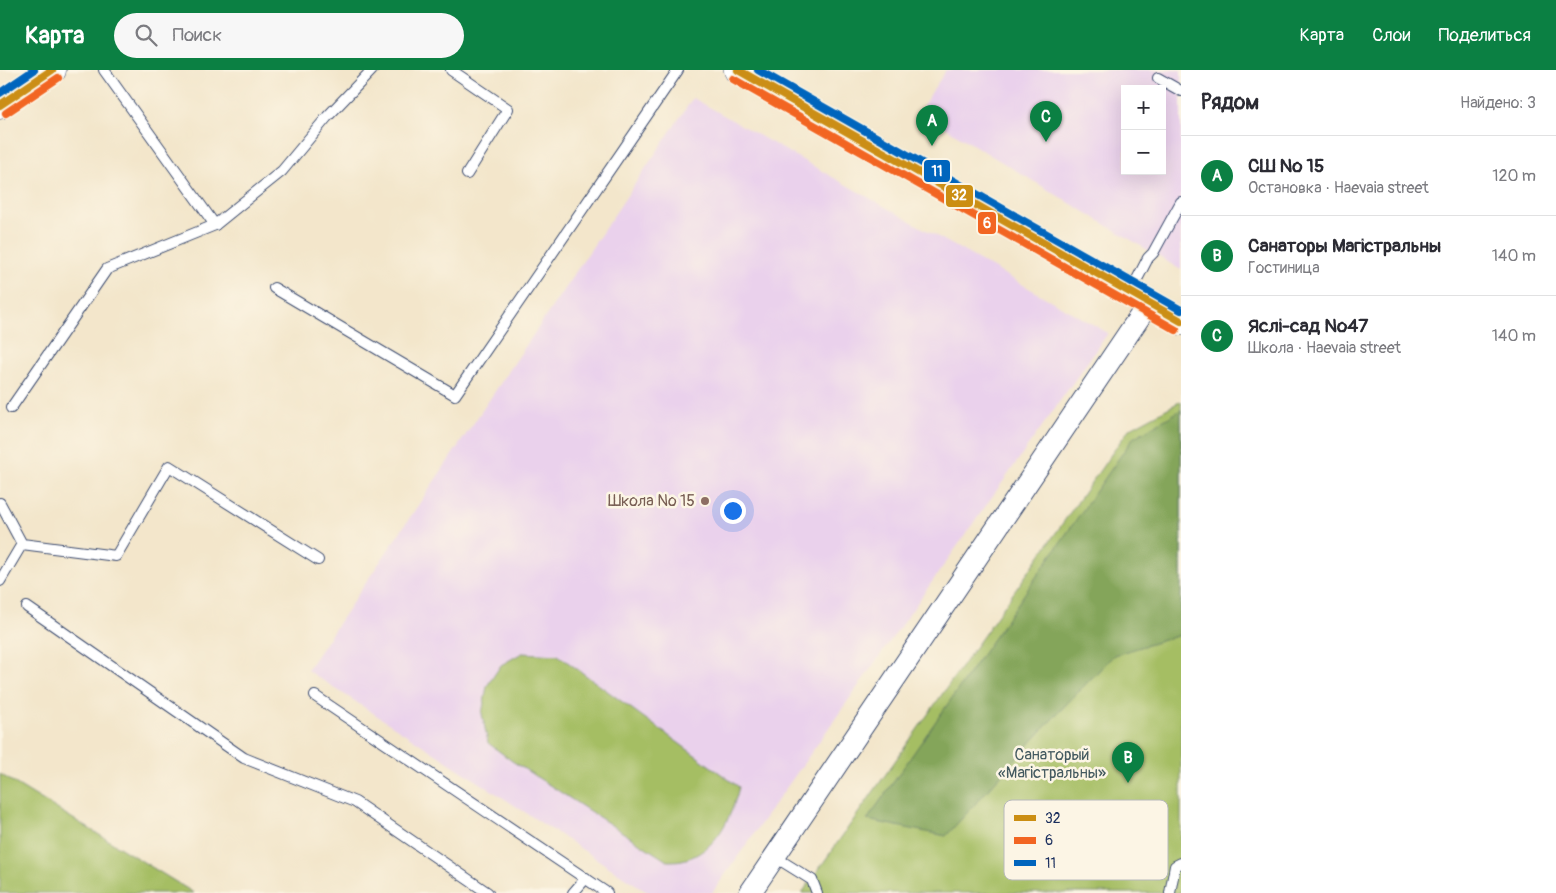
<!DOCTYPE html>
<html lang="ru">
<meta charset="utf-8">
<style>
:root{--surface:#fff;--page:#f7f7f7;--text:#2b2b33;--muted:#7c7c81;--line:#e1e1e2;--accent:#0b8043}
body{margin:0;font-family:Pangolin,sans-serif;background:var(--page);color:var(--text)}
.controls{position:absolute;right:15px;top:15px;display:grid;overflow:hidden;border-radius:0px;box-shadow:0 5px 20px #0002}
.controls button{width:45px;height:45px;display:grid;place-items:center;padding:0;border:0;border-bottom:1px solid var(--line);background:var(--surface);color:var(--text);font:25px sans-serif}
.you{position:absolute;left:732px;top:440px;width:18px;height:18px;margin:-12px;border:4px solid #fff;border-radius:50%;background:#1a73e8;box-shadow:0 0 0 8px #1a73e833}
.badge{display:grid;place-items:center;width:32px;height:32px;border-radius:50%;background:var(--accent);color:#fff;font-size:16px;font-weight:700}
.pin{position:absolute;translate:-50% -41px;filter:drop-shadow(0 1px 2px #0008)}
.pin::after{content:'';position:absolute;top:26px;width:18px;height:15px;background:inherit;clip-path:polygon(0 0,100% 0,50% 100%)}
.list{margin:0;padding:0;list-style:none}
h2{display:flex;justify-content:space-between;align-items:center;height:65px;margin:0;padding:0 20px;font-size:21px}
h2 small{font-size:16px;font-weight:400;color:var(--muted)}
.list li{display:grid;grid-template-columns:32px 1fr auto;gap:15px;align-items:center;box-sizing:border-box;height:80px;padding:0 20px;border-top:1px solid var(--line)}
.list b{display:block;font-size:19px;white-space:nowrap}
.list p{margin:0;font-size:16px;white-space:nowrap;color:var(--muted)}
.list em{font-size:16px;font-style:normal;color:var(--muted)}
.icon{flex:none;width:28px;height:28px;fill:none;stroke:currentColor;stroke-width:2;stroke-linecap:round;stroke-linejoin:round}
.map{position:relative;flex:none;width:1181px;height:823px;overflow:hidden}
header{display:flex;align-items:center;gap:30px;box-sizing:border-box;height:70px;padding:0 25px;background:var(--accent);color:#fff}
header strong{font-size:24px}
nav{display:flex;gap:28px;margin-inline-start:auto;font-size:18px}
.search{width:350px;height:45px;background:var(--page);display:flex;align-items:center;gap:12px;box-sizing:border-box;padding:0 18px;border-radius:28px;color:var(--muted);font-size:19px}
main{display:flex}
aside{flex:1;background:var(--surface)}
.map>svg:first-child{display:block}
.built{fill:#ead1ec;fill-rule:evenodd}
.green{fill:#a5be64;stroke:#607661}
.forest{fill:#84a55a;stroke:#506a5c}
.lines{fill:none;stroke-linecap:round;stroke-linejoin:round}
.lane-casing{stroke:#3b4a6e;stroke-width:12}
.street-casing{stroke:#3b4a6e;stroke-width:23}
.secondary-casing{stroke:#3b4a6e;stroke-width:29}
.lane{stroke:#fff;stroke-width:10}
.street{stroke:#fff;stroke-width:21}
.secondary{stroke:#fff;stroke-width:28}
.bus-1-casing{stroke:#fcf5e5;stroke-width:11}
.bus-2-casing{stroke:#fcf5e5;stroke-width:11}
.bus-3-casing{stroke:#fcf5e5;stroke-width:11}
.bus-1{stroke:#cb8e13;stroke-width:8}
.bus-2{stroke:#f26522;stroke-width:8}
.bus-3{stroke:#0065bd;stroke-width:8}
.education-dot{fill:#8d6e63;stroke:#fcf5e5;stroke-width:2}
.labels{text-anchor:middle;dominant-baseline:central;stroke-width:5;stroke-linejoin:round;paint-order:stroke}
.education-label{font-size:16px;fill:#785e54;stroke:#fcf5e5;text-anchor:end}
.park-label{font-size:16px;fill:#445a60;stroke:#fcf5e5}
.key{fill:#fcf5e5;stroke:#b8babc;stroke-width:1}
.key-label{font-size:14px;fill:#1b2f5e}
.line-badge{stroke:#fcf5e5;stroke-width:2}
.badge-label{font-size:14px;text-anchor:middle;font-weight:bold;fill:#fff}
</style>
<header>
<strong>Карта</strong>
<div class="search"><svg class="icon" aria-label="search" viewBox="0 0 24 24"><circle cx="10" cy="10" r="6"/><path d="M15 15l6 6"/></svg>Поиск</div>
<nav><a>Карта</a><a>Слои</a><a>Поделиться</a></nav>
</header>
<main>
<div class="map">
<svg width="1181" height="823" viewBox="0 0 1181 823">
<rect width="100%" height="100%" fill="#fcf5e5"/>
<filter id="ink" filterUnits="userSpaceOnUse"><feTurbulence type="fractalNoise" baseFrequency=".02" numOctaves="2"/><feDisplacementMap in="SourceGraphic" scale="10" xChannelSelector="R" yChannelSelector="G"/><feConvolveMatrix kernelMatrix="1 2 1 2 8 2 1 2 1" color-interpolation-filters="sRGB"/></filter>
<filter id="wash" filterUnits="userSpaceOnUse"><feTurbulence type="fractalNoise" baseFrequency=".0096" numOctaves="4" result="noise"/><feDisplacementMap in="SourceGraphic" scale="20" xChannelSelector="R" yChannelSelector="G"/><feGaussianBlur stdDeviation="1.12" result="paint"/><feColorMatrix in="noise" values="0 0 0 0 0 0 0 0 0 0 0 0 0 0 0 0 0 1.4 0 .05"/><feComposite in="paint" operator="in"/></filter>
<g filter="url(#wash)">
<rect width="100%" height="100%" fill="#f3e6cb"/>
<g class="built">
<path d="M 946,0 L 1181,0 L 1181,200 L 919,42 ZM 1125,19 L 1162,19 L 1162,101 L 1125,101 Z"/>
<polygon points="693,28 1108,263 712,823 649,823 307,600"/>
</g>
<g class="green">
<polygon points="1181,331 1181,823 802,823 1129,359"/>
<path d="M 522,583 L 558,585 L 739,717 C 732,746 716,783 682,790 C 677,791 672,791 667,791 L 512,691 L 488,673 L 482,644 L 487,616 L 501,595 Z"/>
<polygon points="0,704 194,823 0,823"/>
</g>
<polygon class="forest" points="1181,340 1181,565 1114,585 1054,647 946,766 867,750 1133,368"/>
</g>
<g filter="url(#ink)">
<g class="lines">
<defs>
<g id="lane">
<polyline points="451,0 508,39 467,104"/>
<polyline points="1158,8 1181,21"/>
<polyline points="215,155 282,101 327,47 372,0"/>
<polyline points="274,218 455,325 678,0"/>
<polyline points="1131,221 1148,188 1153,183 1181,132"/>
<polyline points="11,338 107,199 215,155 104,0"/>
<polyline points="0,433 22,474 116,486 169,396 318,490"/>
<polyline points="0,511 22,474"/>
<polyline points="27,537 244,688 355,732 488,823"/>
<polyline points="315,626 607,823"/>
<polyline points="775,787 812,810 817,823"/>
<polyline points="573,823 586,808"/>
<polyline points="1170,823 1175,796 1181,793"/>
</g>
<polyline id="street" points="750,823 1149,233"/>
<g id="secondary">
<polyline points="738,0 1181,251"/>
<polyline points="0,35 52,0"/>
</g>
</defs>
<use href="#lane" class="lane-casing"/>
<use href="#street" class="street-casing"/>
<use href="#secondary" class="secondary-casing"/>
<use href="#lane" class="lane"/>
<use href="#street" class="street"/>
<use href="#secondary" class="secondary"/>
<defs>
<g id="bus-1">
<polyline points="738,0 1181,251"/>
<polyline points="0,35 52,0"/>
</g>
<g id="bus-2">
<polyline points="733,9 1176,260"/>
<polyline points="6,43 58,8"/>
</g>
<g id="bus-3">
<polyline points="758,0 1181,240"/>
<polyline points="0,23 34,0"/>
</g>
</defs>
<use href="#bus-1" class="bus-1-casing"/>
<use href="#bus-2" class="bus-2-casing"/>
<use href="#bus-3" class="bus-3-casing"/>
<use href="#bus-1" class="bus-1"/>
<use href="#bus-2" class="bus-2"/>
<use href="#bus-3" class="bus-3"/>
</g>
</g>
<circle class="education-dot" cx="705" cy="431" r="5"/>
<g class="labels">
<g class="education-label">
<text x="695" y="431">Школа № 15</text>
</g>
<g class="park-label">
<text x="1052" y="685">Санаторый<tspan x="1052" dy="18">«Магістральны»</tspan></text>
</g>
</g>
<rect x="1004" y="730" width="164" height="80" rx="8" class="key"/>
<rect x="1014" y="745" width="22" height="6" fill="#cb8e13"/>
<rect x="1014" y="767" width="22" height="7" fill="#f26522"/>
<rect x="1014" y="790" width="22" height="6" fill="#0065bd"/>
<g class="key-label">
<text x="1045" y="753">32</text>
<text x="1045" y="775">6</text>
<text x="1045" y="798">11</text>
</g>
<g class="line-badge">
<rect x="923" y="89" width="28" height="24" rx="5" fill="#0065bd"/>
<rect x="945" y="114" width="29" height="24" rx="5" fill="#cb8e13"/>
<rect x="977" y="141" width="20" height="24" rx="5" fill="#f26522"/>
</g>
<g class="badge-label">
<text x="937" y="106">11</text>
<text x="959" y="130">32</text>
<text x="987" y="158">6</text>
</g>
</svg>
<div class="controls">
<button>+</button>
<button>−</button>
</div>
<div class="you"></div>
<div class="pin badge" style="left:932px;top:76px">A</div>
<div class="pin badge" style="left:1128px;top:713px">B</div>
<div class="pin badge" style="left:1046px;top:72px">C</div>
</div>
<aside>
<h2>Рядом<small>Найдено: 3</small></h2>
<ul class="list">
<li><span class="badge">A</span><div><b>СШ № 15</b><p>Остановка · Haevaia street</p></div><em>120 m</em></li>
<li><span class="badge">B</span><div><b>Санаторы Магістральны</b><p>Гостиница</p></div><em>140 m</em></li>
<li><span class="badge">C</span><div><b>Яслі-сад №47</b><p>Школа · Haevaia street</p></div><em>140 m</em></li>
</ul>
</aside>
</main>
